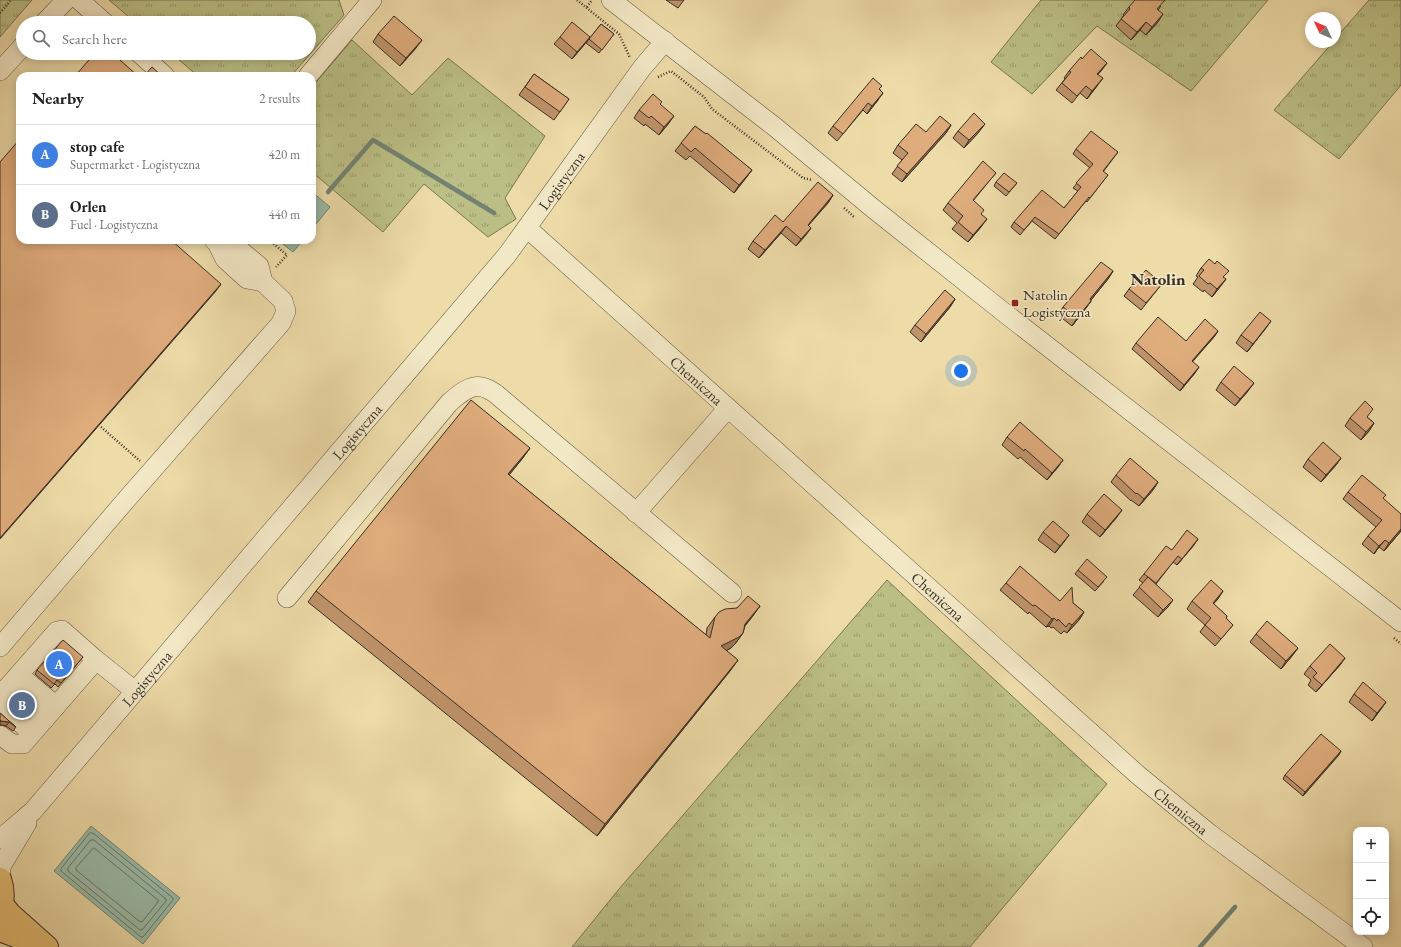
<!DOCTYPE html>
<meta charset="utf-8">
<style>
:root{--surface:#fff;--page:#f6f6f6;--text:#222;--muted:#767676;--line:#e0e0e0;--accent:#8f2418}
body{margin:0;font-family:"EB Garamond",serif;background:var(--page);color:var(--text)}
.controls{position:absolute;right:12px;bottom:12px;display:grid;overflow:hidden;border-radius:8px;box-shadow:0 2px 10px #0003}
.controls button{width:36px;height:36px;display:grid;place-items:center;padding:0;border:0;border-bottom:1px solid var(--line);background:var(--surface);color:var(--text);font:20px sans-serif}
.compass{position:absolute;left:1305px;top:12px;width:36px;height:36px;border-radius:50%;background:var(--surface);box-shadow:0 2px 10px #0003;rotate:314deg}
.you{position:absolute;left:961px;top:371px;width:14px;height:14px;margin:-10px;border:3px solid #fff;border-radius:50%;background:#1a73e8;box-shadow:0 0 0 6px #1a73e833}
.badge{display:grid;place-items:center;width:26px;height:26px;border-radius:50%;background:var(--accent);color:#fff;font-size:13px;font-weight:700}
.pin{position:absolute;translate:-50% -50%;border:2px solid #fff;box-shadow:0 1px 4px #0006}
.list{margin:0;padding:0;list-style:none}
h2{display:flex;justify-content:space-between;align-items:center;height:52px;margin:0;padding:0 16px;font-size:17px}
h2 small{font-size:13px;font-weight:400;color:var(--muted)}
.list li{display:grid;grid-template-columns:26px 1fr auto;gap:12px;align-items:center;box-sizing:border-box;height:60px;padding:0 16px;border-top:1px solid var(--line)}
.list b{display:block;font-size:15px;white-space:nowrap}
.list p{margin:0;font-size:13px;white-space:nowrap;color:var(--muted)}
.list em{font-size:13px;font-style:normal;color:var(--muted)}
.icon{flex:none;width:22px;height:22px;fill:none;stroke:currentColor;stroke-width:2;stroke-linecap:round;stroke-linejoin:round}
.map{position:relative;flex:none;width:1401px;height:947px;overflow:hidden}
.search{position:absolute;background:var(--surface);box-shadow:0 2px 10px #0003;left:16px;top:16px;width:300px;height:44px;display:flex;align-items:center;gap:10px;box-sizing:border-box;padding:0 14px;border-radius:22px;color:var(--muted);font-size:15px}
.panel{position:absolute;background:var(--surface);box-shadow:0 2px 10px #0003;left:16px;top:72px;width:300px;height:172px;border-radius:12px}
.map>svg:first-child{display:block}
.grass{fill:url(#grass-tufts);stroke:#7a7654}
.water{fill:#99bba8;stroke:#738273}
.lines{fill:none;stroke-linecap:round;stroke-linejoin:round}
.shore{stroke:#697466;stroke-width:1}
.stream{stroke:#738273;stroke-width:4.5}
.minor-casing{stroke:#665844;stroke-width:20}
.major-casing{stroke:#392d23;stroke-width:24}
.path{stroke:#392d23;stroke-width:2.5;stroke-dasharray:1 2;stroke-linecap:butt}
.minor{stroke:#f3e8c6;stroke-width:19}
.major{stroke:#e6be74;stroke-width:22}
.wall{fill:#c0946b;stroke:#392d23}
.shaded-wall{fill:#9c7857;stroke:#392d23}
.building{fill:#dfac7c;stroke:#392d23}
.poi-dot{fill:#8f2418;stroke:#f3e8c6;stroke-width:1.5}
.labels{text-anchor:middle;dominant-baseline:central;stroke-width:3;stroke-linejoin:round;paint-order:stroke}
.street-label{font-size:15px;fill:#392d23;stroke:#f3e8c6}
.poi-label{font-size:15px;fill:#392d23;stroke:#f3e8c6;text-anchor:start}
.quarter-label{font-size:17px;font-weight:bold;fill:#392d23;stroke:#f3e8c6}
</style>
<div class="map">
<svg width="1401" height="947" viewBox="0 0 1401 947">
<defs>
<pattern id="grass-tufts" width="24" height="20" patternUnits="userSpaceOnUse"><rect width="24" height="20" fill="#bbbf85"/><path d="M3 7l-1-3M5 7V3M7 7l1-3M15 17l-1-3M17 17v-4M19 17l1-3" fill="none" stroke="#999c6c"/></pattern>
</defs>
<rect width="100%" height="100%" fill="#eddba8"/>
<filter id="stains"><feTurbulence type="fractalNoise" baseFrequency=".005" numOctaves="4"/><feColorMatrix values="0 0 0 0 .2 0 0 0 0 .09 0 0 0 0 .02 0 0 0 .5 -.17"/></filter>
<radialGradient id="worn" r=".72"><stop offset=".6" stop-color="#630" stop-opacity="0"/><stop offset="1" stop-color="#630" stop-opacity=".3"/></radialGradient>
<g class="grass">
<polygon points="0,0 32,0 0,37"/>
<polygon points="109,0 339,0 344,15 291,76 198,76 171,53 309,53 309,23 136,23"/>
<polygon points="1041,0 1268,0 1191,91 1097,26 1032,94 991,62"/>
<polygon points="1369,0 1401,0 1401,85 1339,159 1274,110 1333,42 1335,42 1335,39"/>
<polygon points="352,40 412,95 448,58 545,136 505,198 516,219 488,237 424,184 383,232 312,172 312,87"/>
<polygon points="887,580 1107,784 970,947 572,947 619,889"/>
</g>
<g class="water">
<polygon points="312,192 330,207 312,229"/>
<polygon points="278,240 303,240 293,252"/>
<polygon points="91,826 180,898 143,944 54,871"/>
</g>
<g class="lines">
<g class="shore">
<polygon points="90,833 93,833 173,898 173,900 143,937 141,937 61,871 61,869"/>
<polygon points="91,840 94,840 166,899 166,901 142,930 140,930 68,871 68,868"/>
<polygon points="94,848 158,900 158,902 142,922 139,921 76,870 76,868"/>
</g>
<g class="stream">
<polyline points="328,192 373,140 494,213"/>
<polyline points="1200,947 1235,907"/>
</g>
<defs>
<g id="minor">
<polyline points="79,0 105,23"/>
<polyline points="611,0 775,127 875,210 1006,314 1401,622"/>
<polyline points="44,23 66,0"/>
<polyline points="139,53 165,76"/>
<polyline points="0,71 23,46"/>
<polyline points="308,76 372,0"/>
<path id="s1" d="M 527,228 L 1138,775 L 1210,834 L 1363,947"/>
<polyline points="214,240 217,243 225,259 247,279 263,282"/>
<polyline points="636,513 728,408"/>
<path d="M 287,598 L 449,403 C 458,395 472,382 485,388 C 489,389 493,392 496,394 L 732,593"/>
<polyline points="0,647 126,500 281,323 286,311 283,301 263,282 259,266 235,246 217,243"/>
<polyline points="19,675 56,706"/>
<polyline points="8,687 45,719"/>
<polyline points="0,696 57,631 62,630 96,660 135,691"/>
<polyline points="0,705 32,733"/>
<polyline points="0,735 12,744 23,744 96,660"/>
<path id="s2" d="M 0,839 L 33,811 L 507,255 L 642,68 L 665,41"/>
<polyline points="0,873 2,865 27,823"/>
</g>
<g id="major">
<path d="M 0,879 C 4,891 4,900 0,911"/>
<polyline points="2,904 10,914 47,947"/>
<polyline points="0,930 36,944"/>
</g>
</defs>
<use href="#minor" class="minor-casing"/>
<use href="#major" class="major-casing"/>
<g class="path">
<polyline points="577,0 619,34 630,58"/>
<polyline points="587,7 592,0"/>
<polyline points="0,13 11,0"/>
<polyline points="658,77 671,71 704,97 712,109 803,178 812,180"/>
<polyline points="844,208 854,217"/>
<polyline points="269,240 287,255 276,267"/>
<polyline points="101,427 140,461"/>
<polyline points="1394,638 1401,644"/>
</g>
<use href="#minor" class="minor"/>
<use href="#major" class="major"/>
</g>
<g class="wall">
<polygon points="666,0 684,0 678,8"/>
<polygon points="1161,6 1158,10 1158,22 1146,35 1140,30 1131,40 1116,26 1124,15 1123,15 1129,7"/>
<polygon points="601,24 614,34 599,53 586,43"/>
<polygon points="378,34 416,48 400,66 373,42"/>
<polygon points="560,37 590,37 584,45 572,59 554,44"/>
<polygon points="1082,59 1107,63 1098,74 1097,86 1087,99 1080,93 1072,103 1056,90 1065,79 1064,78 1069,71"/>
<polygon points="534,74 569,99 554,120 519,95"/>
<polygon points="880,89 878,100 867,114 863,110 837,141 828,133 833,126"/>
<polygon points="660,104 669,123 659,135 645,124 644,126 634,118 639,110"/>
<polygon points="951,125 946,133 902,182 892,174 902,160 893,153 898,145 926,132"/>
<polygon points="695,126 752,170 734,193 690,156 686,160 675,151"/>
<polygon points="958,131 979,132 964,148 953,138"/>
<polygon points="1076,149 1118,152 1103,172 1108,175 1104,180 1087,202 1086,201 1055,239 1032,221 1020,235 1011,227 1014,222 1064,208 1078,191 1073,188 1090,168 1073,154"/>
<polygon points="996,173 990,180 973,201 981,214 981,227 968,242 952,229 957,223 943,210 948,203"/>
<polygon points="996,182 1017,183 1006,196 994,186"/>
<polygon points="833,195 828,203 808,225 811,228 805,236 796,246 781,233 759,258 748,249 753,241 783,222"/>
<polygon points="1201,268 1224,278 1226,279 1212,297 1204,290 1203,292 1193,284 1198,277 1196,276"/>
<polygon points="1113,271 1108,279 1091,300 1091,301 1086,308 1072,326 1058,315 1063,307"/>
<polygon points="1162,284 1157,290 1141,310 1124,296 1129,289"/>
<polygon points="955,299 950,307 921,342 910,332 915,325"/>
<polygon points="1266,328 1247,352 1236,343 1241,335"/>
<polygon points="1218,331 1214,337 1192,361 1195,373 1180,391 1132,349 1136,343 1186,341"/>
<polygon points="1221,382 1248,391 1235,406 1216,390"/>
<polygon points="1367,417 1374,423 1369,431 1361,440 1345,426 1350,418"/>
<polygon points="1007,437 1063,460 1058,467 1047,480 1020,457 1018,459 1002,445"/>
<polygon points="530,448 522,459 509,475 706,635 707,628 715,617 737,608 760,606 752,617 745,626 743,633 735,644 731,648 726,651 738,660 730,671 597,836 308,602 316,591"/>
<polygon points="1341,458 1336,465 1321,482 1303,467 1308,459"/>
<polygon points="1116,475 1158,482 1153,490 1139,506 1131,500 1131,501 1111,482"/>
<polygon points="1348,492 1383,498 1401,531 1384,551 1379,547 1374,554 1362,544 1368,536 1376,527 1343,499"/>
<polygon points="1087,514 1117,517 1100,537 1082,522"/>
<polygon points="1043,532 1069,535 1055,553 1038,540"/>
<polygon points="1194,545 1177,565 1173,562 1156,584 1168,607 1158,617 1133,595 1143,583 1139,580 1144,574 1172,550"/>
<polygon points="1078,570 1104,581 1095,591 1075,574"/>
<polygon points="1006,583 1060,601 1073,603 1084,612 1079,620 1067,633 1064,631 1061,634 1053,627 1051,628 1049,626 1046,627 1029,612 1028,614 1000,590"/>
<polygon points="1223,591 1213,604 1227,616 1226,619 1233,625 1215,646 1200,632 1205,625 1187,609 1192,601"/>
<polygon points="1256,634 1298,648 1292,656 1281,669 1250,642"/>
<polygon points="83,657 58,687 55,684 51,688 35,674 37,670"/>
<polygon points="1345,658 1340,665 1316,692 1308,685 1311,680 1304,674 1310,666"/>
<polygon points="1354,694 1386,702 1381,709 1372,721 1349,702"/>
<polygon points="0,713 16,727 13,731 6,726 0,725"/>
<polygon points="1341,751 1303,796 1283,779 1285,775"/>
</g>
<g class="shaded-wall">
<polygon points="1163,14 1158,22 1146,35 1152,27"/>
<polygon points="1146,22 1140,30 1131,40 1137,32"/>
<polygon points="590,37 584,45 572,59 577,52"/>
<polygon points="422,40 416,48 400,66 406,58"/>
<polygon points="1107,63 1102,70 1092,81 1097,74"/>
<polygon points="1103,78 1097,86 1087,99 1092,91"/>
<polygon points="883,93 878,100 867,114 872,106"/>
<polygon points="674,116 669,123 659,135 664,127"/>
<polygon points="985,124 979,132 964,148 969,140"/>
<polygon points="951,125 946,133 902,182 907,174"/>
<polygon points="752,170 746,178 734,193 739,185"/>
<polygon points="833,195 828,203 802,233 808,225"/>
<polygon points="987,219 981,227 968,242 973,235"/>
<polygon points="786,226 781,233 759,258 765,250"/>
<polygon points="811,228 805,236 796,246 801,239"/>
<polygon points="1113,271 1108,279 1085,307 1090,299"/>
<polygon points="1226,279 1220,287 1212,297 1217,289"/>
<polygon points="221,284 216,291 0,539 0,538"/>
<polygon points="955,299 950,307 921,342 926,334"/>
<polygon points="1091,301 1086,308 1072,326 1077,318"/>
<polygon points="1271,321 1266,328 1247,352 1253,344"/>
<polygon points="1218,331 1214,337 1188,367 1192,361"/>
<polygon points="1199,367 1195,373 1180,391 1184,385"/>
<polygon points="1254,383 1248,391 1235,406 1240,399"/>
<polygon points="1374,423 1369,431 1361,440 1366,432"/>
<polygon points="530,448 522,459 500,486 508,474"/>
<polygon points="1341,458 1336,465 1321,482 1326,475"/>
<polygon points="1063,460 1058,467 1047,480 1052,473"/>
<polygon points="1158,482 1153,490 1139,506 1144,499"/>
<polygon points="1122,510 1117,517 1100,537 1105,530"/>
<polygon points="1401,529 1401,531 1384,551 1389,543"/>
<polygon points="1069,535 1064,542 1055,553 1060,546"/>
<polygon points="1198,539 1194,545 1177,565 1182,559"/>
<polygon points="1385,540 1379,547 1374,554 1379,546"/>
<polygon points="1223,591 1218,599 1207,611 1213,603"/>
<polygon points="1173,600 1168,607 1158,617 1163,610"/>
<polygon points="760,606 752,617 737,635 745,624"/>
<polygon points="1084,612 1079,620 1067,633 1072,625"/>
<polygon points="1054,618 1049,626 1046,627 1052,619"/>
<polygon points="743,633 735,644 731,648 713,658 721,646"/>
<polygon points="1298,648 1292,656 1281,669 1286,661"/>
<polygon points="1345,658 1340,665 1316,692 1322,685"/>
<polygon points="738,660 730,671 597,836 605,824"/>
<polygon points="1386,702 1381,709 1372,721 1377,713"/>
<polygon points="1,721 9,722 6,726 0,725 0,722"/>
<polygon points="1341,751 1339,755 1303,796 1305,792"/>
</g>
<g class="building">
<polygon points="1135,0 1165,0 1157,9 1163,14 1152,27 1146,22 1137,32 1121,19 1130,9 1129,7"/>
<polygon points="394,16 422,40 406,58 378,34"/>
<polygon points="572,22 590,37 577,52 560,37"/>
<polygon points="601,24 614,34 602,50 589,39"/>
<polygon points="1091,49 1107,63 1097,74 1103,78 1092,91 1086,86 1077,96 1062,83 1071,72 1069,71 1081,57 1082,59"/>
<polygon points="95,53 112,53 138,76 75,76"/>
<polygon points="152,67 162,76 144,76"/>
<polygon points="534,74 569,99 560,112 525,87"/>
<polygon points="873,78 882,86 879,89 883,93 872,106 868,103 843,134 833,126"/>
<polygon points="653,94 662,102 660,104 674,116 664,127 651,116 649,118 639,110"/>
<polygon points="974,113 985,124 969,140 958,131"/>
<polygon points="940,116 951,125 907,174 897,166 908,153 898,145 916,124 926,132"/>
<polygon points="695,126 706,134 707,133 752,170 739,185 695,148 691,152 681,143"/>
<polygon points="1091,131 1118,152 1103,171 1108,175 1090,198 1089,197 1059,234 1035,217 1024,230 1014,222 1042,190 1064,208 1081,187 1076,183 1093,164 1076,149"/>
<polygon points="20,139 20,240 171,240 221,284 0,538 0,162"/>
<polygon points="983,161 996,173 973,200 984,210 981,214 987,219 973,235 958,222 963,216 948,203"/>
<polygon points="1004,173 1017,183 1009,192 996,182"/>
<polygon points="818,182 833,195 808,225 811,228 801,239 786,226 765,250 753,241 775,215 783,222"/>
<polygon points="1209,259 1215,264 1217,261 1229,271 1223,277 1226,279 1217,289 1210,283 1208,284 1199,276 1204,270 1201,268"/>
<polygon points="1101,262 1113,271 1090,299 1091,301 1077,318 1063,307"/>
<polygon points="1146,270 1162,284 1146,303 1129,289"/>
<polygon points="945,290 955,299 926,334 915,325"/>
<polygon points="1260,312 1271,321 1253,344 1241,335"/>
<polygon points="1158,317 1186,341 1205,319 1218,331 1192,361 1199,367 1184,385 1136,343"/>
<polygon points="1234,366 1254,383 1240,399 1221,382"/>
<polygon points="471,400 530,448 508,474 710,638 715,617 719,612 725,609 737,608 748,596 760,606 745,624 743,633 739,637 721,646 738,660 605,824 316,591"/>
<polygon points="1365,401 1373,409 1367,417 1374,423 1366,432 1350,418"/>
<polygon points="1020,422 1063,460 1052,473 1025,449 1024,451 1007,437"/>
<polygon points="1323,442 1341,458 1326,475 1308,459"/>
<polygon points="1130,458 1158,482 1144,499 1137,493 1136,494 1116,475"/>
<polygon points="1362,475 1386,495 1383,498 1401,514 1401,529 1389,543 1385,540 1379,546 1368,536 1382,520 1348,492"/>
<polygon points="1104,494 1122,510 1105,530 1087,514"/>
<polygon points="1053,521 1069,535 1060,546 1043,532"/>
<polygon points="1187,530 1198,539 1182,559 1178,556 1156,583 1144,574 1166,546 1172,550"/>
<polygon points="1087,559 1107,577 1098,587 1078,570"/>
<polygon points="1020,566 1060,601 1072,587 1073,603 1084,612 1072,625 1069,623 1066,627 1058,619 1057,621 1054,618 1052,619 1035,605 1033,606 1006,583"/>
<polygon points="1148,577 1173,600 1163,610 1139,587"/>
<polygon points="1211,580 1223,591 1213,603 1227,616 1226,618 1233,625 1221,639 1205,625 1211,618 1192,601"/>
<polygon points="1267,621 1298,648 1286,661 1256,634"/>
<polygon points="63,640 83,657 61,683 57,680 54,684 37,670"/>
<polygon points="1330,644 1345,658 1322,685 1313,677 1317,673 1310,666"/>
<polygon points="1363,682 1386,702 1377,713 1354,694"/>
<polygon points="0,713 16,727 9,722 1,721 0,720"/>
<polygon points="1321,734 1341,751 1305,792 1285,775"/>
</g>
<rect class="poi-dot" x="1011" y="299" width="8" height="8" rx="2"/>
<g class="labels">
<g class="street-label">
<text stroke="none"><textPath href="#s2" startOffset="866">Logistyczna</textPath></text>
<text stroke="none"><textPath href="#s1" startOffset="228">Chemiczna</textPath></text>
<text stroke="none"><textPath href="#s2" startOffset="542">Logistyczna</textPath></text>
<text stroke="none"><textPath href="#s1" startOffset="552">Chemiczna</textPath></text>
<text stroke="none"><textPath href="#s2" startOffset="218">Logistyczna</textPath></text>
<text stroke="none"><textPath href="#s1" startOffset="876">Chemiczna</textPath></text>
</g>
<g class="poi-label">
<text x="1023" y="294">Natolin<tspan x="1023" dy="17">Logistyczna</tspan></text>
</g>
<g class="quarter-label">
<text x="1158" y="279">Natolin</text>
</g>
</g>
<rect width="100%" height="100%" filter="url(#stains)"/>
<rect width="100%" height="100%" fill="url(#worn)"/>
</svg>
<div class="controls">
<button>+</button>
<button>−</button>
<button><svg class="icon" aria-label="locate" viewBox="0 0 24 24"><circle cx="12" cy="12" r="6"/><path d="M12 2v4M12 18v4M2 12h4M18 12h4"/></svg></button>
</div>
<svg class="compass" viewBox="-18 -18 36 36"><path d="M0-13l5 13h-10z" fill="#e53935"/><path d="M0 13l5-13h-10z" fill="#767676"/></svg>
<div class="you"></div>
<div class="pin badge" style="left:59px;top:664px;background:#3f7fe0">A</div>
<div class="pin badge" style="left:22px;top:705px;background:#5c6f8a">B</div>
<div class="search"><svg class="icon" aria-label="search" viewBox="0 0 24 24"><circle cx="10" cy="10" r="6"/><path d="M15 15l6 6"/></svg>Search here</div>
<section class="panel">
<h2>Nearby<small>2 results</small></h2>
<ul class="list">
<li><span class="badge" style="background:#3f7fe0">A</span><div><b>stop cafe</b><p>Supermarket · Logistyczna</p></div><em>420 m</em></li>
<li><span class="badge" style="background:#5c6f8a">B</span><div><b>Orlen</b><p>Fuel · Logistyczna</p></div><em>440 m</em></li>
</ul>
</section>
</div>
